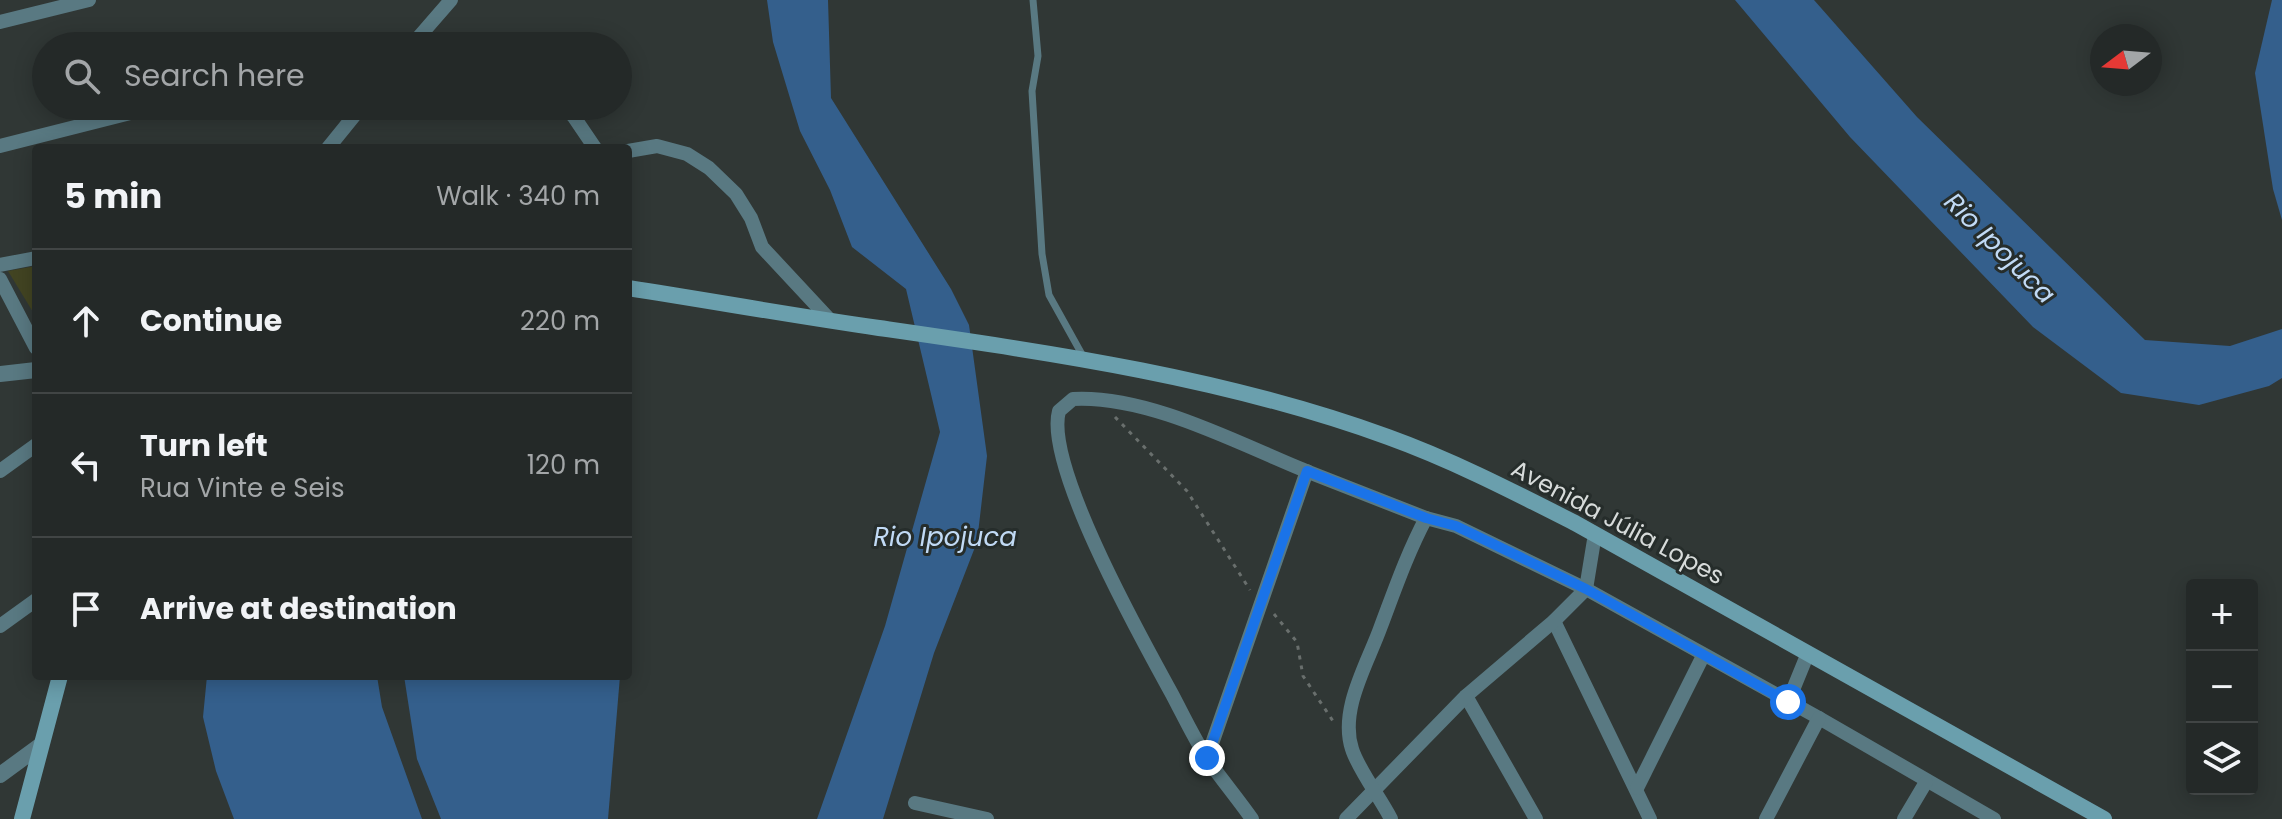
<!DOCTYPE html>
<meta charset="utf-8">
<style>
:root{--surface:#242928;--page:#2c3130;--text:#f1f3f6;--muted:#a3a6a8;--line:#414545}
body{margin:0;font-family:Poppins,sans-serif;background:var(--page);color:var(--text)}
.controls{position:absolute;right:24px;bottom:24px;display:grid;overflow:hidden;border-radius:8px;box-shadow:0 4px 20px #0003}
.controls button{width:72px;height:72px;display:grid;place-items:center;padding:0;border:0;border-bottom:2px solid var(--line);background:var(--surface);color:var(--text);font:40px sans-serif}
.compass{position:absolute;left:2090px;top:24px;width:72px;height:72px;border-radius:50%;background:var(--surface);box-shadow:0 4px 20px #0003;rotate:254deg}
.stop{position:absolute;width:24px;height:24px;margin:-18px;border:6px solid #1a73e8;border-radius:50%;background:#fff}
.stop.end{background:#1a73e8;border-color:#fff;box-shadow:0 2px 8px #0008}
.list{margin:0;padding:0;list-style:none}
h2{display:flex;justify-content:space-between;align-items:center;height:104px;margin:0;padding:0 32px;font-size:34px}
h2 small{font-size:26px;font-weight:400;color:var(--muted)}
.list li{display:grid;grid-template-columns:52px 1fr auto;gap:24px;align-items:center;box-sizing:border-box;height:144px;padding:0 32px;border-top:2px solid var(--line)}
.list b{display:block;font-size:30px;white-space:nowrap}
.list p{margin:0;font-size:26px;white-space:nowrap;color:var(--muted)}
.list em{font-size:26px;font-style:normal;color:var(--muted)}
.icon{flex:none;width:44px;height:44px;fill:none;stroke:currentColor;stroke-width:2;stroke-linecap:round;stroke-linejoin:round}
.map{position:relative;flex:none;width:2282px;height:819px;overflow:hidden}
.search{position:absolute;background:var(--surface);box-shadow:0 4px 20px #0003;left:32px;top:32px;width:600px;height:88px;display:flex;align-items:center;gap:20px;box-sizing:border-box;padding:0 28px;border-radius:44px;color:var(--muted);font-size:30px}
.panel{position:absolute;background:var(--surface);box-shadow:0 4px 20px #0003;left:32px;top:144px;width:600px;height:536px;border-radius:8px}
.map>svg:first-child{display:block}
.green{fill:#424422}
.water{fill:#345f8c}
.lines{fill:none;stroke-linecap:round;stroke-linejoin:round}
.path{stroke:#696f6d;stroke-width:3;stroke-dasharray:4 6;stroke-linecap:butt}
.service{stroke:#597982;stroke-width:7}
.minor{stroke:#597982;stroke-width:14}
.tertiary{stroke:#597982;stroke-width:16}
.secondary{stroke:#6a9fad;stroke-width:16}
.route{stroke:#1a73e8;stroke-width:10}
.labels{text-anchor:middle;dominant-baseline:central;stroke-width:6;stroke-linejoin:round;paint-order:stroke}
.street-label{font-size:24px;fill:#d7dbda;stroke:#262d2b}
.water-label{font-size:26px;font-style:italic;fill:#c1daf5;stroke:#262d2b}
</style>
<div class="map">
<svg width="2282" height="819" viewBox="0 0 2282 819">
<rect width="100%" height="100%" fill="#303735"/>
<polygon class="green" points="36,266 36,317 8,271"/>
<g class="water">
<polygon points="767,0 828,0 831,98 951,289 969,325 987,456 977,542 934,653 883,819 817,819 885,626 940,432 906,289 852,247 830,190 800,131 773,42"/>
<polygon points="1735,0 1814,0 1917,117 2145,340 2230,346 2282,329 2282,378 2269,386 2199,405 2121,393 2033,327 1850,137"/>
<polygon points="2272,0 2282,0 2282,220 2273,189 2255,73"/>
<polygon points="207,676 377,676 382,707 422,819 234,819 216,771 203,717"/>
<polygon points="404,676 620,676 608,819 441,819 417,759"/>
</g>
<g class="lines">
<g class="path">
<polyline points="1115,417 1187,491 1250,590"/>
<polyline points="1274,614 1297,642 1303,676 1333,721"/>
</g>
<polyline class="service" points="1033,0 1038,56 1032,91 1042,254 1049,295 1084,358"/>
<g class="minor">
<polyline points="0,22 89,0"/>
<polyline points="411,46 451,0"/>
<polyline points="564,106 574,117 595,148"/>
<polyline points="0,146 158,106"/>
<polyline points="328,148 362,106"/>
<polyline points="628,151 657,146 687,154 709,168 736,194 751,218 762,247 830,320"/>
<polyline points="0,265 36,258"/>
<polyline points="0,279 36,348"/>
<polyline points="0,471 36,445"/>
<polyline points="1586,589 1595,534"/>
<polyline points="1554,621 1650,819"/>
<polyline points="0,626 36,600"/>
<polyline points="1466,696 1536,819"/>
<polyline points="1788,702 1808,653"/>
<polyline points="1207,758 1307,471"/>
<polyline points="1637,788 1703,656"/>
<polyline points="915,803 987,819"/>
<path d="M 1252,819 C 1238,799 1222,780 1208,760 C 1195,740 1184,717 1173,696 C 1144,643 1044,466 1059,411 L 1073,399 C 1148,395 1237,443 1306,471 C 1346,487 1386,502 1426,518 L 1456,526 L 1586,589 L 1819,718 L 1994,819"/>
<polyline points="1346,819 1466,696 1554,621 1586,589"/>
<path d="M 1391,819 C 1381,799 1358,769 1352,749 C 1339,709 1368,663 1381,626 C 1395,589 1407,554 1426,518"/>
<polyline points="1766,819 1819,718"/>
<polyline points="1904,819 1926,782"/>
</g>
<g class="tertiary">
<polyline points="0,374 36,370"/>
<polyline points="0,775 41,745"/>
</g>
<g class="secondary">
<path d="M 628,288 C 712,301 795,316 879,328 C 1052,353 1223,377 1388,437 C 1452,460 1514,492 1575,523 L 2104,819"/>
<polyline points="22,819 60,676"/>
</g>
</g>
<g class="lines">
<polyline class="route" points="1207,758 1307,471 1426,518 1456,526 1586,589 1788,702"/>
</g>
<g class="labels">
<g class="street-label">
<text transform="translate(1618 522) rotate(28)">Avenida Júlia Lopes</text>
</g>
<g class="water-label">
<text transform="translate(2000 248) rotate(45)">Rio Ipojuca</text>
<text x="945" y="537">Rio Ipojuca</text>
</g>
</g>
</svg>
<div class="controls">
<button>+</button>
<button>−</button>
<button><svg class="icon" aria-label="layers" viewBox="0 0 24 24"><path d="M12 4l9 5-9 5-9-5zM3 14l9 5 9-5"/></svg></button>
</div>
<svg class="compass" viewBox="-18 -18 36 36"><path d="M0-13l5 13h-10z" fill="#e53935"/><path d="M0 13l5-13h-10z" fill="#a3a6a8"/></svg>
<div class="stop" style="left:1788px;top:702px"></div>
<div class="stop end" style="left:1207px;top:758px"></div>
<div class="search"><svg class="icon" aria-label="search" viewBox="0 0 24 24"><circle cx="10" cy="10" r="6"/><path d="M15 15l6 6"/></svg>Search here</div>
<section class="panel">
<h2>5 min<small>Walk · 340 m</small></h2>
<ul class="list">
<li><svg class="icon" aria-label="ahead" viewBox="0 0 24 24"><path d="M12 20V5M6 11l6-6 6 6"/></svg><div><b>Continue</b></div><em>220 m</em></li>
<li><svg class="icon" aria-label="left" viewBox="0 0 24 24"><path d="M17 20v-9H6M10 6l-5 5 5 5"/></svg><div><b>Turn left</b><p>Rua Vinte e Seis</p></div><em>120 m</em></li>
<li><svg class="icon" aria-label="arrive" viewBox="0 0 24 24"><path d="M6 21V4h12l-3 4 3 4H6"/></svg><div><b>Arrive at destination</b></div></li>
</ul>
</section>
</div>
